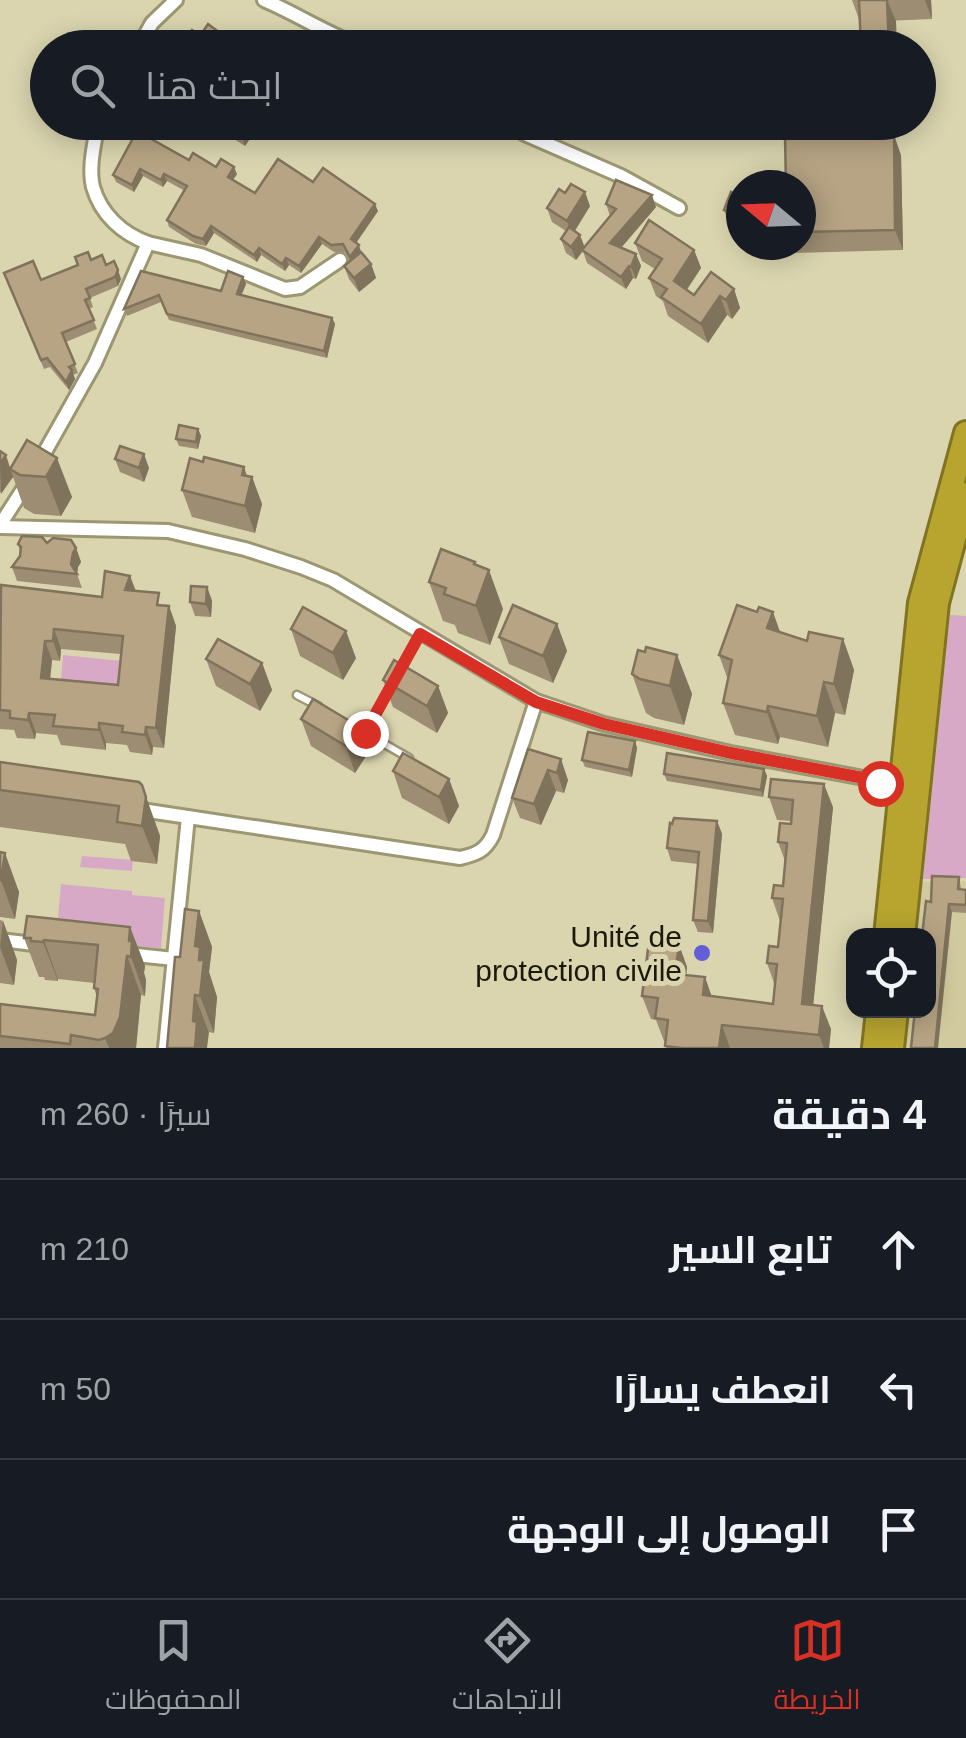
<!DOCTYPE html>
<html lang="ar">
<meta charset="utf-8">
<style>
:root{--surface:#171b24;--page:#242831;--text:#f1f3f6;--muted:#9ea1a6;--line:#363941;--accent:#d93025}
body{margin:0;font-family:Arial,Cairo,sans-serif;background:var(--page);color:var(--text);direction:rtl}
.controls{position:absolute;right:30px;bottom:30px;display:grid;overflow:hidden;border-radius:20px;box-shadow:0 5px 25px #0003}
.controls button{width:90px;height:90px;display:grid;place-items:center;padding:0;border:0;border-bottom:2px solid var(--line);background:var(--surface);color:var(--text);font:50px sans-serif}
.compass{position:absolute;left:726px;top:170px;width:90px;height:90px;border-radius:50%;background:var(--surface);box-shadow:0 5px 25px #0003;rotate:289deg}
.stop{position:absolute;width:30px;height:30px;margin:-22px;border:8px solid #d93025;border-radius:50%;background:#fff}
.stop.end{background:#d93025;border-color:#fff;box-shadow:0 2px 10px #0008}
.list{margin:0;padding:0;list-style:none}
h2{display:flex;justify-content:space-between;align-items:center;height:130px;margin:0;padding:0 40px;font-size:42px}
h2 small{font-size:32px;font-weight:400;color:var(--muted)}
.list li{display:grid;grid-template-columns:65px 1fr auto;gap:30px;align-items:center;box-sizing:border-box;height:140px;padding:0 40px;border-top:2px solid var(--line)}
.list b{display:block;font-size:38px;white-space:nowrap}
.list em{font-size:32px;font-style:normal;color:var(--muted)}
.icon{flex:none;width:55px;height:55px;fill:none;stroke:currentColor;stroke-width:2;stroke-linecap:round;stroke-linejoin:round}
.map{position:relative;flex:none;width:966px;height:1048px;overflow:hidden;direction:ltr}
.search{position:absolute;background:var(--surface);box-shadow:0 5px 25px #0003;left:30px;right:30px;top:30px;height:110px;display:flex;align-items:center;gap:25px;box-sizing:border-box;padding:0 35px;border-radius:55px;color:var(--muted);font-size:38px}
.sheet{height:550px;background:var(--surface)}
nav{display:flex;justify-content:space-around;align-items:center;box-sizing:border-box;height:140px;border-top:2px solid var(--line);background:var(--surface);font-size:28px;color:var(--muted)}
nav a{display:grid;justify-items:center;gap:5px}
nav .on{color:var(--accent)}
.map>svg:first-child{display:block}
.built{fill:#d1ca9e}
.green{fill:#d7a9c6}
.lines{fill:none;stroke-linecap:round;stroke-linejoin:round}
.lane-casing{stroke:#9c9773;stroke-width:11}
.street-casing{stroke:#9c9773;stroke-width:18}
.highway-casing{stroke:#807423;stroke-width:28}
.lane{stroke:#fff;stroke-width:6}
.street{stroke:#fff;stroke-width:12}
.highway{stroke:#b7a530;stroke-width:22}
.wall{fill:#9d8d72;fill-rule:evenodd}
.shaded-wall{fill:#80735c}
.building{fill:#b7a484;stroke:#80735c;stroke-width:2.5;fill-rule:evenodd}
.route{stroke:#d93025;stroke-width:12}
.poi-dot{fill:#625ed7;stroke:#dad5af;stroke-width:4}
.labels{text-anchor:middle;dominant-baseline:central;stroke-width:10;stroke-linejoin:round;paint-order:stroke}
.poi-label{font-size:30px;fill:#1b190b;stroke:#dad5af;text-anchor:end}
</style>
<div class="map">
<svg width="966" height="1048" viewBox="0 0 966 1048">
<rect width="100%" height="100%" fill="#dad5af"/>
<polygon class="built" points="966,881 966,1048 906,1048 909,1011 928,1011 928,936 917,935 922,882"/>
<g class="green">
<polygon points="950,615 966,616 966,878 923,879"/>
<polygon points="63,655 122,661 119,697 60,692"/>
<polygon points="82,856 133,860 132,871 80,867"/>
<polygon points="61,884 132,891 132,895 165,898 161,948 56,939"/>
</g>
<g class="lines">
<defs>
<g id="lane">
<polyline points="399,672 420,634"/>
<polyline points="297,695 318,706"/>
<polyline points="355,727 409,758"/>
<polyline points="365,733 390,687"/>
</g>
<g id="street">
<path d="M 264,0 C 299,15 330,36 366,48"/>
<polyline points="138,48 152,23 176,0"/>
<path d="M 98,122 C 95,142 88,167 93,187 C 101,215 123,234 148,243"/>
<polyline points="503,122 527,135 621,176 679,208"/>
<polyline points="37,466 95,363 148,243 201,255 285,289 300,287 340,260"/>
<polyline points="0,525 27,483"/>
<polyline points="0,527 168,531 245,549 301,567 333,580 536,701 604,724 731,753 869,779 890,790 898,802"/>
<path d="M 135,809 L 460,858 C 477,854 485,851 493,835 L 536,701"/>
<polyline points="0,940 42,945"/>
<polyline points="127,954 174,959"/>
<polyline points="165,1048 188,817"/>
</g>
<g id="highway">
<polyline points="886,936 920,603 966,433"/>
<polyline points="903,936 937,603 966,494"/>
<polyline points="874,1048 878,1011"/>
<polyline points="892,1048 896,1011"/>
</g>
</defs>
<use href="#lane" class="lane-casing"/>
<use href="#street" class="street-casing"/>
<use href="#highway" class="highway-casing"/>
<use href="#lane" class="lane"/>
<use href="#street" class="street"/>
<use href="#highway" class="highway"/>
</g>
<g class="wall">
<polygon points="852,0 931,0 932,19 860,22"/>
<polygon points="226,122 261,122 245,146 226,134 224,127"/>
<polygon points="901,155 903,250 794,253 792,245 801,245 801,185"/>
<polygon points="189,160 237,174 233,180 255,193 313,182 378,211 356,243 361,252 371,264 376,278 359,292 349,279 344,266 350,261 345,252 334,252 322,244 301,273 289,265 285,271 261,255 257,262 214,233 206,246 196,244 169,227 167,220 185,191 167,181 163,187 143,176 134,192 116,182 113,175"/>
<polygon points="741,196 741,229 729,224 724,210"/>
<polygon points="606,204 656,207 621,248 636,254 641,266 636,279 633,278 626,289 587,263 583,251 576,260 566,253 561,239 566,231 552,222 547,208 590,206 575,231 584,248 610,216"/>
<polygon points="635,243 694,250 701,268 687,290 694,295 734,289 740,308 732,319 727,315 708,343 668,316 663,301 656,296 649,278 655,269 642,261"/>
<polygon points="91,260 106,265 121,279 118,286 90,298 93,307 89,309 97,329 66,342 78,373 73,375 75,379 69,390 50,367 44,369 4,273 41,280"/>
<polygon points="141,271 221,291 243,277 246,284 241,296 332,318 335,324 327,358 169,320 161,302 127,316 124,309"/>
<polygon points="198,429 201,436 198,449 179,446 176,439"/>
<polygon points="27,440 72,497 61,516 34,514 24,508 13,477 0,493 0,451 10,468"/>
<polygon points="115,459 149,468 144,482 120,472"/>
<polygon points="203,462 252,477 262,504 255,533 192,517 182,490"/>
<polygon points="18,544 76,548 81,562 78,567 77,574 82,588 17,581 12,567 20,556 20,551"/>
<polygon points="475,562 503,609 490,645 458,633 455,625 443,621 429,582"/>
<path d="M 130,576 L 136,591 L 163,606 L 169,606 L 176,626 L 164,748 L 153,747 L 152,755 L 130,752 L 127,745 L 106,743 L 106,750 L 61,745 L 57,735 L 36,733 L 35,739 L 17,738 L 14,730 L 0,729 L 0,592 L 102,597 ZM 61,649 L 121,654 L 118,685 L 50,679 L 52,660 L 60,661 Z"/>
<polygon points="207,587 212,601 211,617 195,616 190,602"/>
<polygon points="557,624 567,651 553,683 509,664 499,637"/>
<polygon points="291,629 356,658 343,680 300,656"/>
<polygon points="780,632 807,641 843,639 854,670 845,715 835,713 828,747 780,737 778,744 735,735 723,703 728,680 719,655"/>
<polygon points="677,655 692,694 684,725 654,718 646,713 632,674"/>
<polygon points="206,659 262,663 272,690 260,711 216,686"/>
<polygon points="383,680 438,686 448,713 437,733 393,707"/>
<polygon points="301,719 368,753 355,773 311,746"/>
<polygon points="635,741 637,748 632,777 585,767 582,760"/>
<polygon points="528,749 568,780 564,793 556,791 541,825 520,818 512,798"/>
<polygon points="0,762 139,782 160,836 157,864 131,861 125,844 0,827"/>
<polygon points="764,769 767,776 763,797 667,781 664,774"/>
<polygon points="393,771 449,779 459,806 449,824 402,798"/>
<polygon points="771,779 833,807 813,1005 831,1029 829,1048 666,1048 666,1041 664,1041 656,1020 651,1019 642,996 679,945 687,967 686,975 712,996 773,1004 775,986 767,963 778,947 780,921 772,898 783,886 785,861 778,842 791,821 777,820 769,797"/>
<polygon points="717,821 722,834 713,933 698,932 693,920 698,864 671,861 667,848"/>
<polygon points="0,852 19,892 15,919 0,917"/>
<polygon points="959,877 961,889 966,890 966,913 952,912 931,902"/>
<polygon points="199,911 212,947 209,972 217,997 214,1033 209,1032 180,957"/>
<polygon points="0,920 3,921 17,960 14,985 0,983"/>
<polygon points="130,927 145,966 144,973 146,980 145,996 141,995 136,1048 0,1048 0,1004 95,1015 97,997 94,988 94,983 58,979 58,981 45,980 44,977 39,977 24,938"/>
</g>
<g class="shaded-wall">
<polygon points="887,0 896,21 897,48 889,48"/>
<polygon points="925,0 931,0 932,19"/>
<polygon points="254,122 261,122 245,146 243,139"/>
<polygon points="894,135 901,155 903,250 895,230"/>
<polygon points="234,167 237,174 230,184 228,177"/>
<polygon points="140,169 143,176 134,192 132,185"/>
<polygon points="164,174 167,181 163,187 161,180"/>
<polygon points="585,192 590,206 572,235 567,221"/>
<polygon points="652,195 656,207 614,256 610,243"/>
<polygon points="375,204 378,211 354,246 351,239"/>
<polygon points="211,226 214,233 206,246 203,239"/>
<polygon points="580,235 585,248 576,260 571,247"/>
<polygon points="319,237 322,244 301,273 299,266"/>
<polygon points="359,245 361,252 352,265 350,257"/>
<polygon points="259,248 261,255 257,262 254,255"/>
<polygon points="694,250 701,268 680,299 674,281"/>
<polygon points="636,254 641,266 636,279 631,267"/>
<polygon points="286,258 289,265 285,271 282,264"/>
<polygon points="371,264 376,278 359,292 354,278"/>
<polygon points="629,266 633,278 626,289 621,277"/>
<polygon points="118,270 121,279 118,286 115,277"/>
<polygon points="243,277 246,284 239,301 237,294"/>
<polygon points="734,289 740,308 732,319 726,300"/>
<polygon points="720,296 727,315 708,343 701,324"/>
<polygon points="332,318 335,324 327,358 324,351"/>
<polygon points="72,370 75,379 69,390 66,382"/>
<polygon points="198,429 201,436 198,449 196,442"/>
<polygon points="144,454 149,468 144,482 139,468"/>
<polygon points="6,455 13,477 1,494 0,464"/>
<polygon points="57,458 72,497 61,516 46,477"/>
<polygon points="244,467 250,485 252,477 262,504 255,533 245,506 242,475"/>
<polygon points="76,548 81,562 78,567 77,574 71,564 73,553"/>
<polygon points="475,562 484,585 489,570 503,609 490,645 476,606"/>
<polygon points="130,576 137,595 125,590"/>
<polygon points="207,587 212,601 211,617 206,604"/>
<polygon points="169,606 176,626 164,748 156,728"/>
<polygon points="773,612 784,643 767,628"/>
<polygon points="557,624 567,651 553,683 543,656"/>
<polygon points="54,629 61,649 60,661 53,641"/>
<polygon points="346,631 356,658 343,680 333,653"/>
<polygon points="843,639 854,670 845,715 834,684"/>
<polygon points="45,641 52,660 48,698 41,678"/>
<polygon points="677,655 692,694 684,725 670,686"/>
<polygon points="262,663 272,690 260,711 250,684"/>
<polygon points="824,682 835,713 828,747 817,716"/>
<polygon points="438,686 448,713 437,733 427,706"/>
<polygon points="768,706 780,737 778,744 767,712"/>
<polygon points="29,713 36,733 35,739 28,720"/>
<polygon points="99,723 106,743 106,750 99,730"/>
<polygon points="358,726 368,753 355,773 346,746"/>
<polygon points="146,727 153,747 152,755 145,735"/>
<polygon points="635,741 637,748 632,777 629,770"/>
<polygon points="561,759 568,780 564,793 557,773"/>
<polygon points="764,769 767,776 763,797 761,790"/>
<polygon points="548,770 556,791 541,825 534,804"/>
<polygon points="449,779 459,806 449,824 439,797"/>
<polygon points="824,784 833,807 811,1027 802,1004"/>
<polygon points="142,785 160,836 157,864 142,826"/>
<polygon points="717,821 722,834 713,933 708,921"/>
<polygon points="5,853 19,892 15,919 1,880"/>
<polygon points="949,904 952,912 938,1048 935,1048"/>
<polygon points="199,911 212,947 209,972 217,997 214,1033 200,996 195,946"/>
<polygon points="3,921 17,960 14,985 0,947"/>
<polygon points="130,927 145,966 144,973 146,980 145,996 131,957 129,941"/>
<polygon points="44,940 58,979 58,981 43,942"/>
<polygon points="679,945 687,967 684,996 675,974"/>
<polygon points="127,956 141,995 136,1048 109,1048 105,1038"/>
<polygon points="705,977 713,1000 703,995"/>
<polygon points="195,995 209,1032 207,1048 195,1048 193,1021"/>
<polygon points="822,1006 831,1029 829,1048 824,1048 819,1035"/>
<polygon points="722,1025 730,1048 719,1048"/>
</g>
<g class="building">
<polygon points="859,0 887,0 889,48 861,48"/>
<polygon points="208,24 240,48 189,48 183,43 192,30 200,36"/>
<polygon points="226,122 254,122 243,139 224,127"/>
<polygon points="137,131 189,160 193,153 216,167 221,159 234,167 228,177 255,193 278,159 313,182 323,168 375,204 351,239 359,245 350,257 343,244 331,245 319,237 299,266 286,258 282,264 259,248 254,255 211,226 203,239 193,236 167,220 187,186 164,174 161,180 140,169 132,185 113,175"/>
<polygon points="894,135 895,230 801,232 801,185 786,185 785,137"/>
<polygon points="616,180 652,195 610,243 636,254 631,267 629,266 621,277 582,250 616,209 606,204"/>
<polygon points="571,184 585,192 567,221 547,208 559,189 565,193"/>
<polygon points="731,192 741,196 741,217 724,210"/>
<polygon points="649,220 694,250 674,281 694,295 711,272 734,289 726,300 720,296 701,324 661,297 667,289 649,278 662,259 635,243"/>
<polygon points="569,227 580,235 571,247 561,239"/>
<polygon points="88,252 91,260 102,255 106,265 114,261 118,270 115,277 86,289 90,298 85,300 94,320 62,333 75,364 69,367 72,370 66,382 47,358 41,360 4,273 33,261 41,280 78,265 75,257"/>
<polygon points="361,252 371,264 354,278 344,266"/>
<polygon points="141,271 221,291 228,271 243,277 237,294 332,318 324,351 167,314 159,295 124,309"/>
<polygon points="179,425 198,429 196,442 176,439"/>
<polygon points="27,440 57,458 46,477 20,475 10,469"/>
<polygon points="120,446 144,454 139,468 115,459"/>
<polygon points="0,451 6,455 0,464"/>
<polygon points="204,457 244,467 242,475 252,477 245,506 182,490 190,458 203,462"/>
<polygon points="22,536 42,537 47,543 53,538 71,540 76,548 73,553 71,564 77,574 12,567 20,556 21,547 18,544"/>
<polygon points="441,549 475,562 474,564 489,570 476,606 444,594 446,588 429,582"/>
<path d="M 105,571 L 130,576 L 125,590 L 159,593 L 157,605 L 169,606 L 156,728 L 146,727 L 145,735 L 122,732 L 123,726 L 99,723 L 99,730 L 53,726 L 55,715 L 29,713 L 28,720 L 10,718 L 10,711 L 0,710 L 1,585 L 102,597 ZM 54,629 L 123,636 L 118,685 L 41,678 L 45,641 L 53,641 Z"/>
<polygon points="191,586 207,587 206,604 190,602"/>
<polygon points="513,605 557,624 543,656 499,637"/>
<polygon points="737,605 757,612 759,607 773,612 767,628 807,641 809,632 843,639 834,684 824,682 817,716 768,706 767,712 723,703 732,660 719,655"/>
<polygon points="303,607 346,631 333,653 291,629"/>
<polygon points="218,639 262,663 250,684 206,659"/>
<polygon points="646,647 677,655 670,686 640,679 632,674 638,650 645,652"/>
<polygon points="394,660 438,686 427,706 383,680"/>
<polygon points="313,699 358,726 346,746 301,719"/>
<polygon points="588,732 635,741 629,770 582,760"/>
<polygon points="528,749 561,759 557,773 548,770 534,804 512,798"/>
<polygon points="403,753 449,779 439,797 393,771"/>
<polygon points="667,753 764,769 761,790 664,774"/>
<polygon points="0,762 139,782 142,785 146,797 142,826 117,822 119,806 0,790"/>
<polygon points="771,779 824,784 802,1004 822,1006 819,1035 722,1025 719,1048 682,1048 665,1046 668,1020 655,1018 658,998 642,996 649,941 679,945 675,974 705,977 703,995 773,1004 777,964 767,963 769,946 778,947 783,899 772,898 774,885 783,886 787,843 778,842 780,823 791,824 793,800 769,797"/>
<polygon points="674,818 717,821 708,921 693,920 699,852 667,848 670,823 672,824"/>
<polygon points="0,852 5,853 1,880 0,879"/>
<polygon points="932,876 959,877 958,889 966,890 966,905 949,904 935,1048 911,1048 915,1010 928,1010 928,936 922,936 926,901 931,902"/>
<polygon points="185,909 199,911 195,946 200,947 199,960 204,960 200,996 195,995 193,1021 197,1022 195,1048 167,1048 175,957 180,957"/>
<polygon points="27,916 130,927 129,941 132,941 131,957 127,956 120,1017 113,1033 105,1038 99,1040 71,1035 70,1044 0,1036 0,1004 95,1015 98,989 94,988 98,945 44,940 43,942 31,941 31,938 24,938"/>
</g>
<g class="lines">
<polyline class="route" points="365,733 420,634 536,702 604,724 731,753 869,779 880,783"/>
</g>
<circle class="poi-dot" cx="702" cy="953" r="10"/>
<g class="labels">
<g class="poi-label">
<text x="682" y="936">Unité de<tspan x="682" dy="34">protection civile</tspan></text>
</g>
</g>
</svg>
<div class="controls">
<button><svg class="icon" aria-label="locate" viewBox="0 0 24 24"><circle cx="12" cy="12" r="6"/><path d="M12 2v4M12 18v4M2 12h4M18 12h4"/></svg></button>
</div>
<svg class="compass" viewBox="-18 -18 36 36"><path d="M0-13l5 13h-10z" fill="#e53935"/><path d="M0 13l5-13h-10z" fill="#9ea1a6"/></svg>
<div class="stop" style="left:880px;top:783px"></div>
<div class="stop end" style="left:365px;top:733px"></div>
<div class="search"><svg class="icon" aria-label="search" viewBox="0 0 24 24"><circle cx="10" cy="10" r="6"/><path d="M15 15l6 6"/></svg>ابحث هنا</div>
</div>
<section class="sheet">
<h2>4 دقيقة<small>سيرًا · 260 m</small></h2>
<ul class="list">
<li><svg class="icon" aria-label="ahead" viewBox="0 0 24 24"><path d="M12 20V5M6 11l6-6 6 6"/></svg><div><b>تابع السير</b></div><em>210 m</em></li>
<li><svg class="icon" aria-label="left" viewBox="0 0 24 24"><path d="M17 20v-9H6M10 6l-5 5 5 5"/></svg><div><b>انعطف يسارًا</b></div><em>50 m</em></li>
<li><svg class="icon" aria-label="arrive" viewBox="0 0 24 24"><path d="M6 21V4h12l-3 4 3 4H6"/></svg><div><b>الوصول إلى الوجهة</b></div></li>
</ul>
</section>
<nav>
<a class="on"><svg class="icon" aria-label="map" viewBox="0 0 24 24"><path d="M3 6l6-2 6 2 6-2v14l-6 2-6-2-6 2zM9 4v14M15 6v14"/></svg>الخريطة</a>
<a><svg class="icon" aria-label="directions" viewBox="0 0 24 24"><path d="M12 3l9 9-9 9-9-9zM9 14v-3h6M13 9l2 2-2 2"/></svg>الاتجاهات</a>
<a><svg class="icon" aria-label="saved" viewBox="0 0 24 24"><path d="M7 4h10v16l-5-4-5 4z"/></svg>المحفوظات</a>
</nav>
